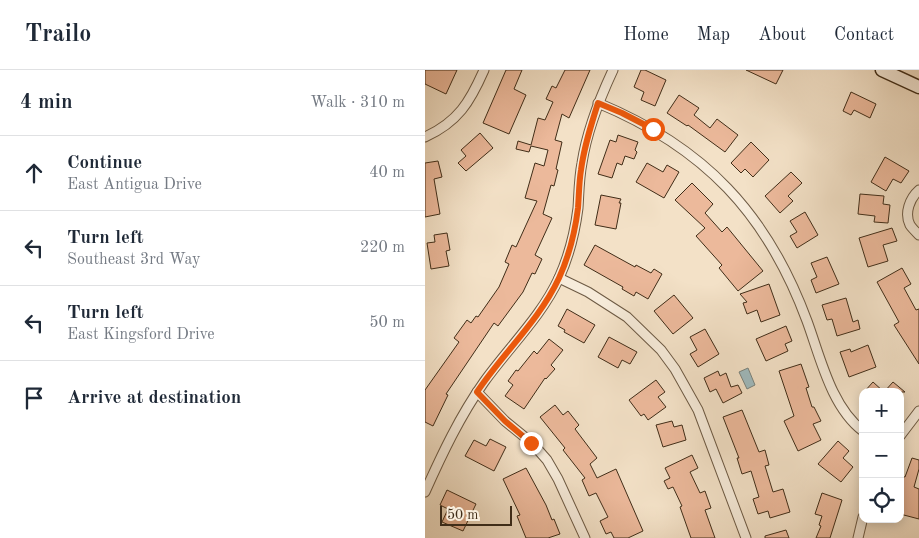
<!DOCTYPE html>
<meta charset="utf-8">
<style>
:root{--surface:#fff;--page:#f2f2f3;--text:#1f2937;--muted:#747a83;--line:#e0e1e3}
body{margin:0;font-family:"Old Standard TT",serif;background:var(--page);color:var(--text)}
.controls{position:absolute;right:15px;bottom:15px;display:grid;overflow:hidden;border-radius:10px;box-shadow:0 2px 12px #0003}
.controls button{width:45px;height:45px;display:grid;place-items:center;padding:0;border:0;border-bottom:1px solid var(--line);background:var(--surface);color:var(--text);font:25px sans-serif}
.scale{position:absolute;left:15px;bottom:12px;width:72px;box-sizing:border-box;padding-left:5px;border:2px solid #402d18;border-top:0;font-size:14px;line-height:18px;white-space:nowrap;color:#402d18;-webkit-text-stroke:4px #f7ecdb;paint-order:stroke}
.stop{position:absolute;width:15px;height:15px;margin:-11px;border:4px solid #ea580c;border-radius:50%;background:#fff}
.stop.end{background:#ea580c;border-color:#fff;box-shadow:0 1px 5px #0008}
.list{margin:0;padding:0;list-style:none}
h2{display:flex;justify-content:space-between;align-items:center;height:65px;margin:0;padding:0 20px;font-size:21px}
h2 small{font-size:16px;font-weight:400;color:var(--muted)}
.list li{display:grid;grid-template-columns:32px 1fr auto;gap:15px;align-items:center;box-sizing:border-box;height:75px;padding:0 20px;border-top:1px solid var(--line)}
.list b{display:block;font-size:19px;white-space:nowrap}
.list p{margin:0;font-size:16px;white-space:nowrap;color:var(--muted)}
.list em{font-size:16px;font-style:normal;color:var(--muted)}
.icon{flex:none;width:28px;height:28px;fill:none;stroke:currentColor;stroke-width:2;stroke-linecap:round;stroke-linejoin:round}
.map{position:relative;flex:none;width:494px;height:468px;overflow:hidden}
header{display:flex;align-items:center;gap:30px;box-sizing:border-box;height:70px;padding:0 25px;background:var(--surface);border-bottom:1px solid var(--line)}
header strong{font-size:24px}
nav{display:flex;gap:28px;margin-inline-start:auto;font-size:18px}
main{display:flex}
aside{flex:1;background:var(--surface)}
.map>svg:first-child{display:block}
.water{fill:#9fbbbf;stroke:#79827c}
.building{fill:#ecb99b;stroke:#402d18}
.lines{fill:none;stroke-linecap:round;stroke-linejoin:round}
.street-casing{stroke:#6d5a44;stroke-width:11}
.secondary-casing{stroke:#402d18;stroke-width:15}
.street{stroke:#f7ecdb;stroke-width:9}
.secondary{stroke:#f7ecdb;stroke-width:12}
.route{stroke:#ea580c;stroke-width:6}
</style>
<header>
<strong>Trailo</strong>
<nav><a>Home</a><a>Map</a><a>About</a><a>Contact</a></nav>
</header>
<main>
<aside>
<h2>4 min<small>Walk · 310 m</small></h2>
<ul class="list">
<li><svg class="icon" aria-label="ahead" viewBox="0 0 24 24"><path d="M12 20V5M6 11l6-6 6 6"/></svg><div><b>Continue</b><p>East Antigua Drive</p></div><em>40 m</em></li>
<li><svg class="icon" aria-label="left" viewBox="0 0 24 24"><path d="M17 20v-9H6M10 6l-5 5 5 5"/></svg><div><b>Turn left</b><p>Southeast 3rd Way</p></div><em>220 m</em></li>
<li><svg class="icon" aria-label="left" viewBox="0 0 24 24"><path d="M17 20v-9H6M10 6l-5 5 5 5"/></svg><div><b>Turn left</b><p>East Kingsford Drive</p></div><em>50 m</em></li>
<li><svg class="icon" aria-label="arrive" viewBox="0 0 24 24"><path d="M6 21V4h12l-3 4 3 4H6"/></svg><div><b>Arrive at destination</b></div></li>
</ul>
</aside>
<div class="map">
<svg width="494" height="468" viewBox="0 0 494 468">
<rect width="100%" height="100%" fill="#f3e1c7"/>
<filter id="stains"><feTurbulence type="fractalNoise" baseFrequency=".004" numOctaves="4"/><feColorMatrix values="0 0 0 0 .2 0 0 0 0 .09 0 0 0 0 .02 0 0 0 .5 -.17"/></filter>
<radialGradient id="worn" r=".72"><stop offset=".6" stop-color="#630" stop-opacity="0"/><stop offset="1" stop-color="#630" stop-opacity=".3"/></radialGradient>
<polygon class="water" points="323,298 330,315 322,319 314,302"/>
<g class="building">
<polygon points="0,0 32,0 21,24 0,14"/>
<polygon points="81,0 97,0 89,19 101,25 84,64 58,53"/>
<polygon points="140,0 165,0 144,48 137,44 130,70 137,72 131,99 133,100 129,116 126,115 118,144 127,148 110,185 117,189 110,204 107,203 98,222 73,256 69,253 21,324 23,325 8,356 0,352 0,320 34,272 29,268 42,250 46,253 51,246 53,247 74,217 84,194 80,192 87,175 91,177 112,131 100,128 110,93 119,96 123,80 106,76 104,82 91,79 93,71 106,75 113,48 120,50 128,32 121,29 127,16 131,18"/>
<polygon points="216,0 220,0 241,10 230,36 216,30 219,22 209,17"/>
<polygon points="321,0 358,0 351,14"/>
<polygon points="426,22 451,34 445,48 429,40 426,45 418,41"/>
<polygon points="254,25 274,38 269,45 285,58 292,49 313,65 300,82 263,55 262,56 242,43"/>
<polygon points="55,63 68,78 41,101 33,93 41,86 36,80"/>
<polygon points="193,65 213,72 210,80 212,82 209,89 200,86 197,95 192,93 187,108 173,104 185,70 191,72"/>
<polygon points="326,72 344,90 328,107 320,99 316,103 306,93"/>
<polygon points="460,87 484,101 476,113 468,109 461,121 446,112"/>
<polygon points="13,91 17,107 9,109 15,144 0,147 0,93"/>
<polygon points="222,93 238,102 242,95 254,102 239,128 211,112"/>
<polygon points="366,102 377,113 363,126 368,131 355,143 340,126"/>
<polygon points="267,113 288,134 280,143 297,162 302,157 338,201 313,221 294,198 297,195 271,166 280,158 250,130"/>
<polygon points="435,124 459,126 458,134 465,135 463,153 449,152 450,146 433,144"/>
<polygon points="176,125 196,129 194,133 196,133 191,159 170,155"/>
<polygon points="380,142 393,165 372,178 365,166 372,162 365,151"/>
<polygon points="467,158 472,171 458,175 463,191 443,197 434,168"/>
<polygon points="22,163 25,180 21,181 24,196 6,199 2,173 10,172 9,165"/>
<polygon points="170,175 210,197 211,195 226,203 229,199 237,204 223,229 211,222 209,226 197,219 198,217 159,195"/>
<polygon points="402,187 414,214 391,223 386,210 392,207 386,193"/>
<polygon points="477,198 486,214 479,218 491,240 494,239 494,294 469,255 474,252 452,212"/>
<polygon points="344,214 355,245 336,252 332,240 322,244 318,233 322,232 315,224"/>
<polygon points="249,225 268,248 248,264 229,241"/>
<polygon points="421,228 428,252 433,250 435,259 412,266 407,249 402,250 397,235"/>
<polygon points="142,239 170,255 159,273 139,262 140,260 133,256"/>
<polygon points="361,256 367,271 360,274 363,281 341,291 331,269"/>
<polygon points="280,259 294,284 273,297 265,284 272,280 265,267"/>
<polygon points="184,267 212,282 205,294 197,290 193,298 173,287"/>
<polygon points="124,269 138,280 126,295 130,299 121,309 120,308 99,339 80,326 88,315 83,311 91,300 93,301 109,281 112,284"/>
<polygon points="443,275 451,297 424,307 415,282 425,279 426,282"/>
<polygon points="376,294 384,317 381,318 387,337 389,337 396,351 388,354 396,370 373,381 359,351 369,346 354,301"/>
<polygon points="293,301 295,306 301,303 306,317 313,315 317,323 298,333 291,319 285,322 279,308"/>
<polygon points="231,310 240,322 233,327 241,337 223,350 219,344 216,346 204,330"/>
<polygon points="448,312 459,322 439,322"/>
<polygon points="468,312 480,322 459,322"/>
<polygon points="130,335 138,345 143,341 154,355 150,359 172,388 165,394 172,408 191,399 218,461 203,468 189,468 186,462 181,464 175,451 183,447 171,423 164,426 157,410 160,408 138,380 140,378 115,347"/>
<polygon points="317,340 334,382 340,380 344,395 340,396 348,422 358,419 365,442 345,448 343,441 333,444 328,429 334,427 326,401 317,404 312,388 314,388 298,347"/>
<polygon points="247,351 249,357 257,355 261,370 238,377 231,355"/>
<polygon points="65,369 81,377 69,401 40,386 49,370 61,376"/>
<polygon points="413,371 424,381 418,388 428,397 416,412 393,394"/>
<polygon points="267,385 273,398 265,402 275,423 280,421 286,438 280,440 290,468 266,468 255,437 257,436 248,417 243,419 239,411 245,408 240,398"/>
<polygon points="487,388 494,390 494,399 489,417 494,419 494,449 475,444 475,406 480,407"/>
<polygon points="101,398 121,435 127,450 129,449 135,464 123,468 101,468 92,446 95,445 78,409"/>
<polygon points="22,420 51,434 38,461 17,452 23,439 15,435"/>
<polygon points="397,423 417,430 405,468 391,468 396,456 394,455 397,446 390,444"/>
<polygon points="361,460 364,468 340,468 340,466"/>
</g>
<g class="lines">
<defs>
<g id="street">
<path d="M 173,33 C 279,77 342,143 382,251 C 395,286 406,337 438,361"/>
<path d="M 0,67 C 33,52 45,32 59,0"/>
<path d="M 494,120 C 485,128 479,143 485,155 C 487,158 491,162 494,165"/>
<polyline points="134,208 163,222 202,247 236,280 250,299 273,340 321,468"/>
<polyline points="52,322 80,351 107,373 122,390 133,409 160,468"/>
<polyline points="475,366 494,341"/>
<path d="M 0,422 C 17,384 35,346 59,312 C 84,277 116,247 134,208 C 144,186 150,162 153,138 C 154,123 154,108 157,93 C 162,60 174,30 188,0"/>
<polyline points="433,468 438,447"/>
</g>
<polyline id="secondary" points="457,0 494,17"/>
</defs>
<use href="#street" class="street-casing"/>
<use href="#secondary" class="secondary-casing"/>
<use href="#street" class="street"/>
<use href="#secondary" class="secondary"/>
</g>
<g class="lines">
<path class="route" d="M 106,373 L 80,351 L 52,322 C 78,283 114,251 134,208 C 144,186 150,162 153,138 C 154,125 154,112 156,100 C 159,77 166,55 173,33 L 197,43 L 228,59"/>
</g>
<rect width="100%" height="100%" filter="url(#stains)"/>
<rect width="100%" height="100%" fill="url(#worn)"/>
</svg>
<div class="controls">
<button>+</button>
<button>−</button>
<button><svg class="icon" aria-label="locate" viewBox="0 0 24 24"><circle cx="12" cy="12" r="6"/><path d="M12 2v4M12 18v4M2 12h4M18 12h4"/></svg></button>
</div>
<div class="scale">50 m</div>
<div class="stop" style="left:228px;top:59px"></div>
<div class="stop end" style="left:106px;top:373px"></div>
</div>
</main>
